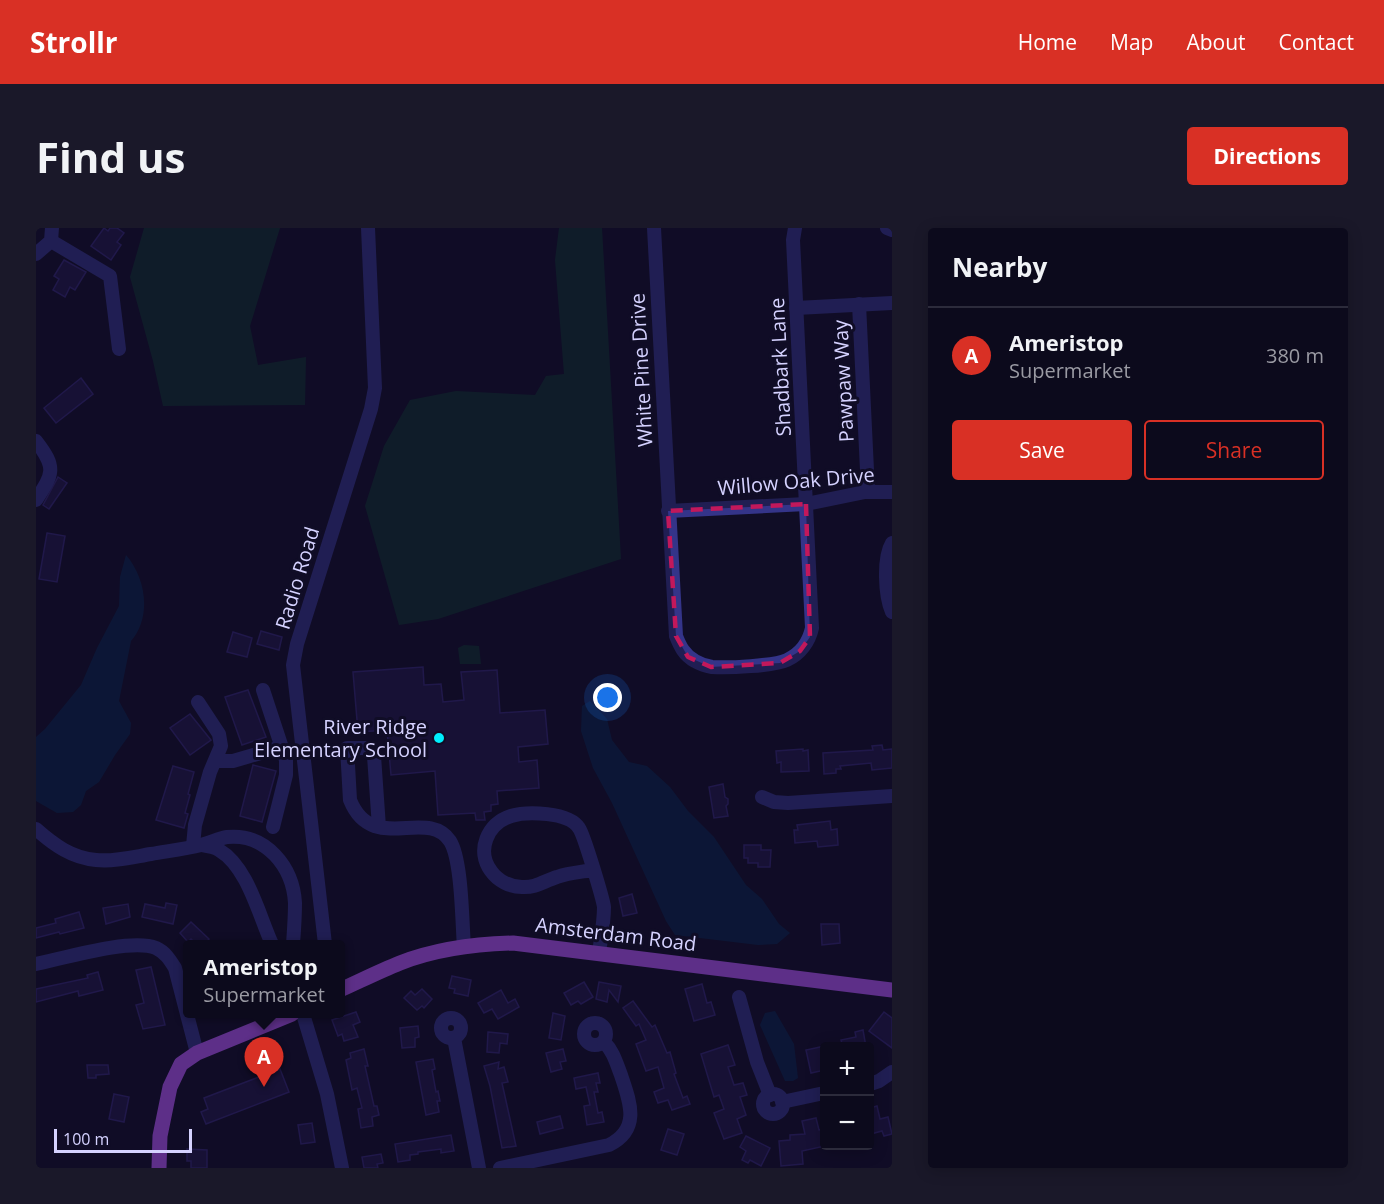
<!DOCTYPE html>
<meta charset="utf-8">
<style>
:root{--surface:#0c0a1c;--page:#1a1829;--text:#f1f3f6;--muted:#9a9aa3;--line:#2c2b3b;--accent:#d93025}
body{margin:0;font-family:"Open Sans",sans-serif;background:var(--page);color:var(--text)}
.controls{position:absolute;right:18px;bottom:18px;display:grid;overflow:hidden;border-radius:6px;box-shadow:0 3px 15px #0003}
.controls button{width:54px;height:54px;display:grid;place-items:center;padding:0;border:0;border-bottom:2px solid var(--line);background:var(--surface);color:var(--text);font:30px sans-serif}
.scale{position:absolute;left:18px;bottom:15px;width:138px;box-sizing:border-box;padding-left:6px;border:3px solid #d5d2ff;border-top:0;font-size:16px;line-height:21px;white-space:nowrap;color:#d5d2ff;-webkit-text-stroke:4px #100d26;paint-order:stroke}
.you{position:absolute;left:572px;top:470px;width:21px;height:21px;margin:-15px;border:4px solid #fff;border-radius:50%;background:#1a73e8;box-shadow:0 0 0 9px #1a73e833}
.badge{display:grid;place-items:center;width:39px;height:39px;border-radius:50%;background:var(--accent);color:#fff;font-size:20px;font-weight:700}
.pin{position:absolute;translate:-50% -50px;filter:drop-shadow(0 2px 3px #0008)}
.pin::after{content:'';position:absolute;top:32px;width:21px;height:18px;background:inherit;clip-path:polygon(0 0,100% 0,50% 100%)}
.popup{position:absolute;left:147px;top:712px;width:162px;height:78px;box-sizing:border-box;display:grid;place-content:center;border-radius:6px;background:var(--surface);filter:drop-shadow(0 2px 4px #0005);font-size:20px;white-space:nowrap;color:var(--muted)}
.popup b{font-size:22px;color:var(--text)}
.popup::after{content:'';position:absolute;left:50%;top:100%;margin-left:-12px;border:12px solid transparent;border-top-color:var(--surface)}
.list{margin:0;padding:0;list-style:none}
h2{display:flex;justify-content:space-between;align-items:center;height:78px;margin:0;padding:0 24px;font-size:26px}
h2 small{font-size:20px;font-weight:400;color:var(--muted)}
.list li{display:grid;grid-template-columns:39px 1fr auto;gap:18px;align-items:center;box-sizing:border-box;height:96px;padding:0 24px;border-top:2px solid var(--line)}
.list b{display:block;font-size:22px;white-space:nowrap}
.list p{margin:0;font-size:20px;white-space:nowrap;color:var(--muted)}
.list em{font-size:20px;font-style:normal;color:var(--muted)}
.actions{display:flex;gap:12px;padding:18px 24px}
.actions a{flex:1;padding:14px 0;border:2px solid var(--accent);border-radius:6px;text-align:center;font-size:21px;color:var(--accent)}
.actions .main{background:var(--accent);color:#fff}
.map{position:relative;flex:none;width:856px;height:940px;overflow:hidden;border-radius:6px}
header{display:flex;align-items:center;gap:36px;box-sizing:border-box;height:84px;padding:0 30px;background:var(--accent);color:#fff}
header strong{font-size:28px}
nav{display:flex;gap:33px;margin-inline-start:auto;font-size:21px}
.intro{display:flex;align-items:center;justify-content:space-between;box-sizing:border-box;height:144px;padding:0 36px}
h1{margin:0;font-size:42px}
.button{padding:15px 27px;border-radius:6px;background:var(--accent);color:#fff;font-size:21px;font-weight:700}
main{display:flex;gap:36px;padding:0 36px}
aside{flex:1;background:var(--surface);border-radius:6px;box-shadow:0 3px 15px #0003}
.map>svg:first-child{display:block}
.green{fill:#0f302e}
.water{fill:#08234a}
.building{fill:#1f1748;stroke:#342776;stroke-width:1.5}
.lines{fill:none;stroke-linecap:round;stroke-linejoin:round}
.minor{stroke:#343489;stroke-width:14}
.major{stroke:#ba59ff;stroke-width:15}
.marked{fill:none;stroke:#c2185b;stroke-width:4.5;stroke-dasharray:12 8;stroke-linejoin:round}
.poi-dot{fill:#00eefd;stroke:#100d26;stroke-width:2}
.labels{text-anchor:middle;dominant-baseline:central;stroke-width:6;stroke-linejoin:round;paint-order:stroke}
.street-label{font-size:20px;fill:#d5d2ff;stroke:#100d26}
.poi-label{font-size:20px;fill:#d5d2ff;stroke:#100d26;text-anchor:end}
</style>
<header>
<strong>Strollr</strong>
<nav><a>Home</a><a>Map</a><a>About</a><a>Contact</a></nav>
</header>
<div class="intro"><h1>Find us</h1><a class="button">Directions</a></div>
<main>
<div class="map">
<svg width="856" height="940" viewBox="0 0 856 940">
<rect width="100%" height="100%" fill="#100d26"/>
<g class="green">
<polygon points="108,0 244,0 214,98 222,137 270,129 269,177 127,178 117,133 94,49"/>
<polygon points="523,0 566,0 585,331 402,391 363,397 329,278 348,218 374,172 420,163 499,167 510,148 528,146 519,32"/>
<polygon points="428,417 443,418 445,436 424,436 422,420"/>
</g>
<g class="water">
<path d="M 90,327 C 110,350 116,389 95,413 L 83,473 L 95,495 L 94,506 L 79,527 L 63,554 L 50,563 L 45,577 L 37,584 L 21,585 L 0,573 L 0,509 L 9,501 L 45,457 L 61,420 L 83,378 L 84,349 Z"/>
<polygon points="554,473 571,491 576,512 593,534 611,538 634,559 652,583 678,609 710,657 726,671 743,696 754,705 741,716 722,717 639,707 630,693 576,575 557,540 545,503 546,478"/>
<polygon points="739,783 758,816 762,850 757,853 749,853 724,797 729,785"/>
</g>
<g class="building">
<polygon points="68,0 72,3 74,0 81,0 88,5 81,14 85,17 75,32 55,18"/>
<polygon points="28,32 50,44 39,62 34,59 29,69 17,62 23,51 18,48"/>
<polygon points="45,150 57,166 20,195 8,180"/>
<polygon points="22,249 31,255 13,281 7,277"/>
<polygon points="11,305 29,308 21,354 3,351"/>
<polygon points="225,403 246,409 243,422 221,416"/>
<polygon points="197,404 216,410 211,429 191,424"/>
<polygon points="387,439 388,457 405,456 407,474 428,472 425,444 461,442 464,485 509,482 512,516 482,519 483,534 501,532 503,560 461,563 462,576 455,577 455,583 448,584 449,592 440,592 439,585 402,587 399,543 355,547 351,502 322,504 317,444"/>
<polygon points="212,462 230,509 206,517 189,469"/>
<polygon points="154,486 175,512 154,527 134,500"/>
<polygon points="846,517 847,522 856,521 856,540 836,542 835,535 804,538 805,541 800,541 800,545 788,546 787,525 837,522 836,518"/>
<polygon points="767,521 767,523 772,522 773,543 745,544 745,534 741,535 740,523"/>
<polygon points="217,537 240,543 226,594 204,588"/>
<polygon points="137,538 158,544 152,566 154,567 149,585 152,586 148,600 120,592"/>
<polygon points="687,556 689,569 692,571 692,576 690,578 692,588 678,590 673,559"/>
<polygon points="794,593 795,602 801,601 802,617 782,619 781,613 759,615 758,602 762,602 761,597"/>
<polygon points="708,617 725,617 725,622 735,622 734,639 722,639 722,635 712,635 712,630 708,630"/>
<polygon points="596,666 601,685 587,688 583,670"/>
<polygon points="130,675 141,677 137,696 106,689 109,676 129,680"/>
<polygon points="92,676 94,689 70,696 67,680"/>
<polygon points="43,684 48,700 24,706 23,704 0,710 0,700 20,695 19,691"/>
<polygon points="155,694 173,711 168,717 161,717 155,711 152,714 144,705"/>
<polygon points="785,696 803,696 804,715 786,717"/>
<polygon points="115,739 129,797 107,801 100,777 108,775 100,742"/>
<polygon points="62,744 67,762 43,768 42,763 0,774 0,761 52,750 51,747"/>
<polygon points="416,748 435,752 432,768 418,765 419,761 413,760"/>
<polygon points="548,754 557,769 545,776 542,773 535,777 528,765"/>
<polygon points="563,754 585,758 582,774 573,762 571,774 560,771"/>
<polygon points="666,756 671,775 675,774 679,787 658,793 649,761"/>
<polygon points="386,761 396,771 388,780 386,778 381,782 368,770 375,763 379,767"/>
<polygon points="465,762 472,775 479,771 483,779 462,791 456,781 448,785 442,775"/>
<polygon points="597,773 616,799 619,797 631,825 634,824 640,845 638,846 647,870 651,868 654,876 636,882 632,872 622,875 618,864 628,860 622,839 610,843 600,816 610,812 603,796 600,798 587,780"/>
<polygon points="320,784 324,794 317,797 322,809 308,813 306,806 302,808 296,792"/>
<polygon points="848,784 856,790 856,820 833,803"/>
<polygon points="517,785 529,788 525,812 513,810"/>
<polygon points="382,798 383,809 379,810 379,819 366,820 364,800"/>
<polygon points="827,802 830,819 807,819 805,812 820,809 819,804"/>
<polygon points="452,804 472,806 471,816 464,815 463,825 451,824"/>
<polygon points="692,817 699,837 692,839 698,857 707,855 711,867 704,869 710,887 701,891 706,905 688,911 678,885 688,881 683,867 678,869 665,826"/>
<polygon points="789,818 789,842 775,845 770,822"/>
<polygon points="328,821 332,838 329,838 338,878 341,878 343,887 336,889 337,898 325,900 322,881 326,880 321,860 316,862 310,832 315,830 314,825"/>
<polygon points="527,821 530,833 524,834 526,841 515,844 510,825"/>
<polygon points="397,831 399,841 396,842 400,864 402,863 404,873 401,873 403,884 390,887 380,834"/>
<polygon points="463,834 462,841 468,839 472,854 466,855 480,918 466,920 454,858 448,838"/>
<polygon points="51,837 72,837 73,846 60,847 60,850 52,850"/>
<polygon points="244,841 253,864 170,896 165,884 172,881 168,870"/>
<polygon points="562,845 564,855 560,855 562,864 558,864 562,885 566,884 568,894 551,897 548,878 554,877 550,859 540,861 538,850"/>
<polygon points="78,866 93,869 88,894 73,891"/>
<polygon points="841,878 844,891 852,889 856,906 848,908 846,903 835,906 834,880"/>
<polygon points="524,888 527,900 504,906 501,894"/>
<polygon points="780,890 783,902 789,901 789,918 766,923 767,936 745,938 743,913 754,912 754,907 769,906 766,893"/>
<polygon points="276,895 279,914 265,916 262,897"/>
<polygon points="632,901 648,906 641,927 625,922"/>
<polygon points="415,907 418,923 405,925 405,921 382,924 382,926 374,927 374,932 362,934 359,916"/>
<polygon points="710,908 734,920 725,938 714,932 712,935 706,932 710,923 704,919"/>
<polygon points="151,921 171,922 171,940 155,940 155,933 151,933"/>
<polygon points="345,926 347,935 341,936 342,940 328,940 326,929"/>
</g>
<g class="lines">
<g class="minor">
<path d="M 618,0 L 640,408 C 644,418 648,427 659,433 C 664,436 670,438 676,439 C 692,440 738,438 751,432 C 764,426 773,414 776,400 L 757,12 L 759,0"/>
<polyline points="851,0 856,2"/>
<polyline points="15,13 74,48 83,121"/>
<polyline points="0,26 15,13 16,0"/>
<polyline points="823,76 832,263"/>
<polyline points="760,80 856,75"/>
<path d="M 0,213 C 21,240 17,246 0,272"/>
<polyline points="632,283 770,276 829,264 856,264"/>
<path d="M 856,315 C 847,330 849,368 856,384"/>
<polyline points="227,462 250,532 250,547 237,599"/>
<polyline points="180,533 197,533 245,519"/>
<polyline points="726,569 738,574 752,575 856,568"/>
<path d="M 343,599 L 338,528 L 331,520 L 311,520 L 314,572 C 336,627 391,579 414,613 C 426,632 426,694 428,719"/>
<path d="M 0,601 C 18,617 36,630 60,632 C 78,634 97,629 115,626 C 132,623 149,621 165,617 C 174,615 183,610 191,609 C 230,605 257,639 259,675 C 259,689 258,703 257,716"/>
<path d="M 165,617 C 171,618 178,619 183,622 C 212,639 223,688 236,716"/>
<polyline points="157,618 159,597 174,544 185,518 183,506 162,474"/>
<path d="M 557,642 C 545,644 532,645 521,649 C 508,653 500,660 486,659 C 474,659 462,653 455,643 C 440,623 451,596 475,588 C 491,583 533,584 543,600 C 548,607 567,671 568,679 C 568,694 565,710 563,725"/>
<polyline points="289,716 257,437 261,416 335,181 339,160 332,0"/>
<path d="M 0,736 C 29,730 95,710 120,720 C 129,724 134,732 139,740 L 161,825"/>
<polyline points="703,769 721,834 734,867"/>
<polyline points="267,786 291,866 306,940"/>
<circle cx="415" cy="800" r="10"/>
<circle cx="559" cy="806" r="11"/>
<polyline points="418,810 443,940"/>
<polyline points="834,856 843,853 856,844"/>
<circle cx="737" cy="876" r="10"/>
<polyline points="746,874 788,865"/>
<path d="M 464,940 L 573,917 C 605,901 594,874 585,847 C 580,834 577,823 568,814"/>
</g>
<g class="major">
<path d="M 304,762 C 324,753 344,743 364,735 C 400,721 438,716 477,715 L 856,762"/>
<polyline points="123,940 124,908 134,859 145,836 161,825 256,786"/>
</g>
</g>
<path d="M0 0H856V940H0ZM 770,276 L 774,409 L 764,423 L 744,435 L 675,439 L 652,429 L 640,408 L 632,283 Z" fill="#100d26" fill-opacity=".55" fill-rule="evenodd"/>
<path class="marked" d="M 770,276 L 774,409 L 764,423 L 744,435 L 675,439 L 652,429 L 640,408 L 632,283 Z"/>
<circle class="poi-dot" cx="403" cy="510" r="6"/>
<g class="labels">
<g class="street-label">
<text transform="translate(744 139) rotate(-93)">Shadbark Lane</text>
<text transform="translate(605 142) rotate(-93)">White Pine Drive</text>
<text transform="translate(807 153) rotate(-93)">Pawpaw Way</text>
<text transform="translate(760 253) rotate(-5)">Willow Oak Drive</text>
<text transform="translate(261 350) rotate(-73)">Radio Road</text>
<text transform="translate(580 706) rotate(7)">Amsterdam Road</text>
</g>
<g class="poi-label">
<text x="391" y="498">River Ridge<tspan x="391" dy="23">Elementary School</tspan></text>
</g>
</g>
</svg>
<div class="controls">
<button>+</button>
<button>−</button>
</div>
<div class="scale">100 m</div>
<div class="you"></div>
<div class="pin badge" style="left:228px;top:859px">A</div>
<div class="popup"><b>Ameristop</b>Supermarket</div>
</div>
<aside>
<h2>Nearby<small></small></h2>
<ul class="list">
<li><span class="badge">A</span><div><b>Ameristop</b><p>Supermarket</p></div><em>380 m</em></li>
</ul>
<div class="actions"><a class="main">Save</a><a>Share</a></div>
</aside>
</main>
